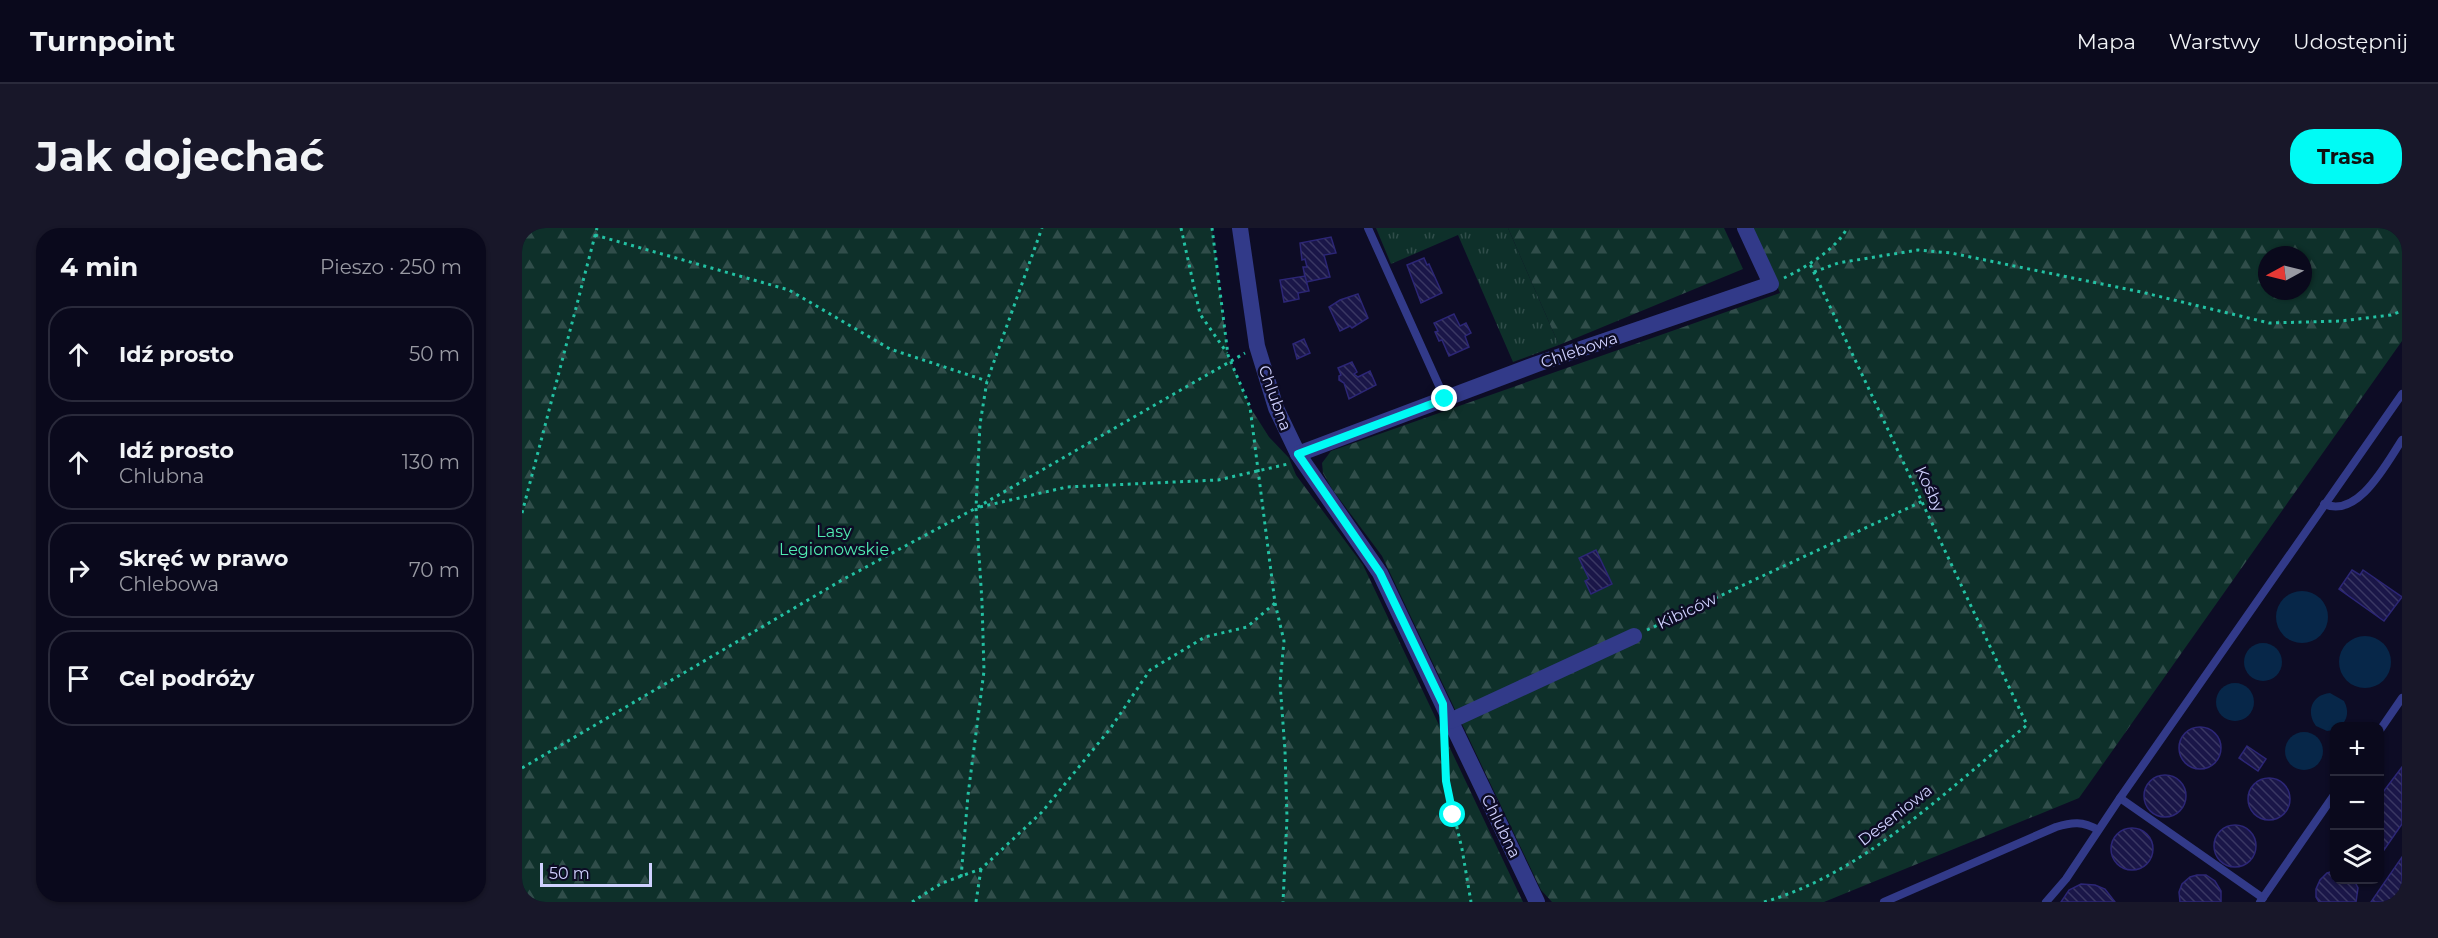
<!DOCTYPE html>
<html lang="pl">
<meta charset="utf-8">
<style>
:root{--surface:#0a091c;--page:#181729;--text:#f1f3f6;--muted:#999aa3;--line:#2a2a3b;--accent:#00fbf5}
body{margin:0;font-family:Montserrat,sans-serif;background:var(--page);color:var(--text)}
.controls{position:absolute;right:18px;bottom:18px;display:grid;overflow:hidden;border-radius:12px;box-shadow:0 2px 4px #0004}
.controls button{width:54px;height:54px;display:grid;place-items:center;padding:0;border:0;border-bottom:2px solid var(--line);background:var(--surface);color:var(--text);font:30px sans-serif}
.compass{position:absolute;left:1736px;top:18px;width:54px;height:54px;border-radius:50%;background:var(--surface);box-shadow:0 2px 4px #0004;rotate:263deg}
.scale{position:absolute;left:18px;bottom:15px;width:112px;box-sizing:border-box;padding-left:6px;border:3px solid #d0d1ff;border-top:0;font-size:16px;line-height:21px;white-space:nowrap;color:#d0d1ff;-webkit-text-stroke:4px #0d0c25;paint-order:stroke}
.stop{position:absolute;width:18px;height:18px;margin:-14px;border:4px solid #00fbf5;border-radius:50%;background:#fff}
.stop.end{background:#00fbf5;border-color:#fff;box-shadow:0 2px 6px #0008}
.list{margin:0;padding:0;list-style:none}
h2{display:flex;justify-content:space-between;align-items:center;height:78px;margin:0;padding:0 24px;font-size:26px}
h2 small{font-size:20px;font-weight:400;color:var(--muted)}
.list li{display:grid;grid-template-columns:39px 1fr auto;gap:18px;align-items:center;box-sizing:border-box;height:96px;margin:0 12px 12px;padding:0 12px;border:2px solid var(--line);border-radius:24px}
.list b{display:block;font-size:22px;white-space:nowrap}
.list p{margin:0;font-size:20px;white-space:nowrap;color:var(--muted)}
.list em{font-size:20px;font-style:normal;color:var(--muted)}
.icon{flex:none;width:33px;height:33px;fill:none;stroke:currentColor;stroke-width:2;stroke-linecap:round;stroke-linejoin:round}
.map{position:relative;flex:none;width:1880px;height:674px;overflow:hidden;border-radius:24px}
header{display:flex;align-items:center;gap:36px;box-sizing:border-box;height:84px;padding:0 30px;background:var(--surface);border-bottom:2px solid var(--line)}
header strong{font-size:28px}
nav{display:flex;gap:33px;margin-inline-start:auto;font-size:21px}
.intro{display:flex;align-items:center;justify-content:space-between;box-sizing:border-box;height:144px;padding:0 36px}
h1{margin:0;font-size:42px}
.button{padding:15px 27px;border-radius:24px;background:var(--accent);color:#111;font-size:21px;font-weight:700}
main{display:flex;gap:36px;padding:0 36px}
aside{flex:1;background:var(--surface);border-radius:24px;box-shadow:0 2px 4px #0004}
.map>svg:first-child{display:block}
.grass{fill:url(#grass-tufts)}
.forest{fill:url(#forest-firs);fill-rule:evenodd}
.water{fill:#072749}
.building{fill:url(#building-back-hatch);stroke:#2c2676;stroke-width:1.5}
.lines{fill:none;stroke-linecap:round;stroke-linejoin:round}
.path{stroke:#23c1a3;stroke-width:3;stroke-dasharray:3 4.5;stroke-linecap:butt}
.lane{stroke:#323a89;stroke-width:8}
.street{stroke:#323a89;stroke-width:16}
.route{stroke:#00fbf5;stroke-width:8}
.labels{text-anchor:middle;dominant-baseline:central;stroke-width:5;stroke-linejoin:round;paint-order:stroke}
.street-label{font-size:16px;fill:#d0d1ff;stroke:#0d0c25}
.park-label{font-size:16px;fill:#50ebb1;stroke:#0d0c25}
</style>
<header>
<strong>Turnpoint</strong>
<nav><a>Mapa</a><a>Warstwy</a><a>Udostępnij</a></nav>
</header>
<div class="intro"><h1>Jak dojechać</h1><a class="button">Trasa</a></div>
<main>
<aside>
<h2>4 min<small>Pieszo · 250 m</small></h2>
<ul class="list">
<li><svg class="icon" aria-label="ahead" viewBox="0 0 24 24"><path d="M12 20V5M6 11l6-6 6 6"/></svg><div><b>Idź prosto</b></div><em>50 m</em></li>
<li><svg class="icon" aria-label="ahead" viewBox="0 0 24 24"><path d="M12 20V5M6 11l6-6 6 6"/></svg><div><b>Idź prosto</b><p>Chlubna</p></div><em>130 m</em></li>
<li><svg class="icon" aria-label="right" viewBox="0 0 24 24"><path d="M7 20v-9h11M14 6l5 5-5 5"/></svg><div><b>Skręć w prawo</b><p>Chlebowa</p></div><em>70 m</em></li>
<li><svg class="icon" aria-label="arrive" viewBox="0 0 24 24"><path d="M6 21V4h12l-3 4 3 4H6"/></svg><div><b>Cel podróży</b></div></li>
</ul>
</aside>
<div class="map">
<svg width="1880" height="674" viewBox="0 0 1880 674">
<defs>
<pattern id="grass-tufts" width="24" height="20" patternUnits="userSpaceOnUse" patternTransform="scale(1.5)"><rect width="24" height="20" fill="#0e302a"/><path d="M3 7l-1-3M5 7V3M7 7l1-3M15 17l-1-3M17 17v-4M19 17l1-3" fill="none" stroke="#304d4a"/></pattern>
<pattern id="forest-firs" width="22" height="20" patternUnits="userSpaceOnUse" patternTransform="scale(1.5)"><rect width="22" height="20" fill="#0e302a"/><path d="M5 1l3.5 6h-7zM16 11l3.5 6h-7z" fill="#304d4a"/></pattern>
<pattern id="building-back-hatch" width="6" height="6" patternUnits="userSpaceOnUse" patternTransform="scale(1.5)"><rect width="6" height="6" fill="#1a1648"/><path d="M-1 5l2 2M0 0l6 6M5-1l2 2" fill="none" stroke="#3a3763"/></pattern>
</defs>
<rect width="100%" height="100%" fill="#0d0c25"/>
<polygon class="grass" points="854,0 986,0 1037,117 991,134 936,7 869,36"/>
<g class="forest">
<polygon points="0,0 690,0 706,127 728,179 747,209 767,230 774,247 841,337 1001,674 0,674"/>
<polygon points="986,0 1202,0 1221,41 1037,117"/>
<path d="M 1231,0 L 1880,0 L 1880,113 L 1557,570 L 1302,674 L 1030,674 L 1019,662 L 860,328 L 810,261 L 801,245 L 800,235 L 809,223 L 1258,65 ZM 1745,27 L 1781,27 L 1781,63 L 1745,63 Z"/>
</g>
<g class="water">
<circle cx="1780" cy="389" r="26"/>
<circle cx="1843" cy="434" r="26"/>
<circle cx="1741" cy="434" r="19"/>
<circle cx="1713" cy="474" r="19"/>
<path d="M 1808,465 L 1822,473 C 1827,483 1826,490 1819,498 L 1812,499 L 1812,502 L 1805,503 L 1794,498 C 1784,484 1789,467 1808,465 Z"/>
<circle cx="1782" cy="523" r="19"/>
</g>
<g class="building">
<polygon points="809,9 814,25 802,27 808,49 784,54 781,39 785,39 783,31 780,32 778,15"/>
<polygon points="902,30 905,37 907,36 920,65 899,75 885,37"/>
<polygon points="783,48 787,63 776,65 777,71 762,74 758,52"/>
<polygon points="836,66 846,90 830,100 828,98 818,103 807,79 818,72"/>
<polygon points="932,86 938,98 944,95 949,105 943,108 947,119 927,128 920,112 917,113 913,104 916,103 912,95"/>
<polygon points="782,111 788,125 775,131 771,116"/>
<polygon points="830,134 835,144 832,146 836,149 848,143 854,157 827,171 822,155 817,152 817,148 819,147 816,140"/>
<polygon points="1074,322 1090,356 1069,366 1063,353 1067,351 1057,330"/>
<polygon points="1830,342 1838,347 1841,342 1880,369 1862,393 1817,361"/>
<circle cx="1678" cy="520" r="21"/>
<polygon points="1725,518 1744,531 1736,543 1717,530"/>
<polygon points="1880,539 1880,596 1860,625 1858,616 1858,568"/>
<circle cx="1643" cy="568" r="21"/>
<circle cx="1747" cy="571" r="21"/>
<circle cx="1713" cy="618" r="21"/>
<circle cx="1610" cy="621" r="21"/>
<polygon points="1880,629 1880,674 1849,674"/>
<polygon points="1812,643 1812,652 1832,652 1836,660 1834,674 1797,674 1794,669 1794,661 1798,652 1805,645"/>
<polygon points="1675,647 1684,647 1693,653 1699,663 1699,674 1658,674 1657,664 1660,656 1668,649"/>
<polygon points="1559,656 1573,657 1583,661 1593,674 1539,674 1547,662"/>
</g>
<g class="lines">
<g class="path">
<polyline points="659,0 678,86 705,125"/>
<polyline points="73,7 267,62 368,121 465,153"/>
<polyline points="1292,44 1316,35 1396,22 1429,25 1619,64 1747,95 1819,93 1869,87 1880,83"/>
<path d="M 1262,50 C 1281,41 1316,20 1325,0"/>
<polyline points="458,279 545,259 696,252 766,236"/>
<polyline points="0,285 75,0"/>
<polyline points="753,375 762,413 758,455 763,523 765,590 761,674"/>
<polyline points="1125,402 1401,273"/>
<polyline points="922,517 924,553 940,621 949,674"/>
<polyline points="0,540 320,352 454,280 723,125"/>
<polyline points="439,649 446,567 462,443 460,374 454,280 458,196 465,153 520,0"/>
<polyline points="390,674 420,655 459,641 520,584 588,501 628,442 683,409 725,399 753,375 728,179 706,127 690,0"/>
<polyline points="454,674 459,641"/>
<path d="M 1242,674 C 1341,646 1426,561 1505,497 L 1288,36"/>
</g>
<g class="lane">
<polyline points="846,0 923,171"/>
<path d="M 1802,276 C 1836,291 1864,236 1880,212"/>
<polyline points="1858,502 1880,470"/>
<polyline points="1598,570 1741,670"/>
<path d="M 1362,674 L 1534,599 C 1550,594 1561,593 1576,602"/>
<polyline points="1524,674 1544,651 1598,570 1880,166"/>
<polyline points="1738,674 1812,567"/>
</g>
<g class="street">
<polyline points="718,0 735,118 754,180 776,226 858,345 1015,674"/>
<polyline points="776,226 1015,136 1249,56 1223,0"/>
<polyline points="928,493 1112,408"/>
</g>
</g>
<g class="lines">
<polyline class="route" points="923,171 776,226 858,345 921,476 924,553 931,587"/>
</g>
<g class="labels">
<g class="street-label">
<text transform="translate(1057 122) rotate(-19)">Chlebowa</text>
<text transform="translate(753 170) rotate(70)">Chlubna</text>
<text transform="translate(1408 261) rotate(65)">Kośby</text>
<text transform="translate(1165 383) rotate(-25)">Kibiców</text>
<text transform="translate(1373 587) rotate(-38)">Deseniowa</text>
<text transform="translate(979 598) rotate(64)">Chlubna</text>
</g>
<g class="park-label">
<text x="312" y="303">Lasy<tspan x="312" dy="18">Legionowskie</tspan></text>
</g>
</g>
</svg>
<div class="controls">
<button>+</button>
<button>−</button>
<button><svg class="icon" aria-label="layers" viewBox="0 0 24 24"><path d="M12 4l9 5-9 5-9-5zM3 14l9 5 9-5"/></svg></button>
</div>
<svg class="compass" viewBox="-18 -18 36 36"><path d="M0-13l5 13h-10z" fill="#e53935"/><path d="M0 13l5-13h-10z" fill="#999aa3"/></svg>
<div class="scale">50 m</div>
<div class="stop" style="left:931px;top:587px"></div>
<div class="stop end" style="left:923px;top:171px"></div>
</div>
</main>
